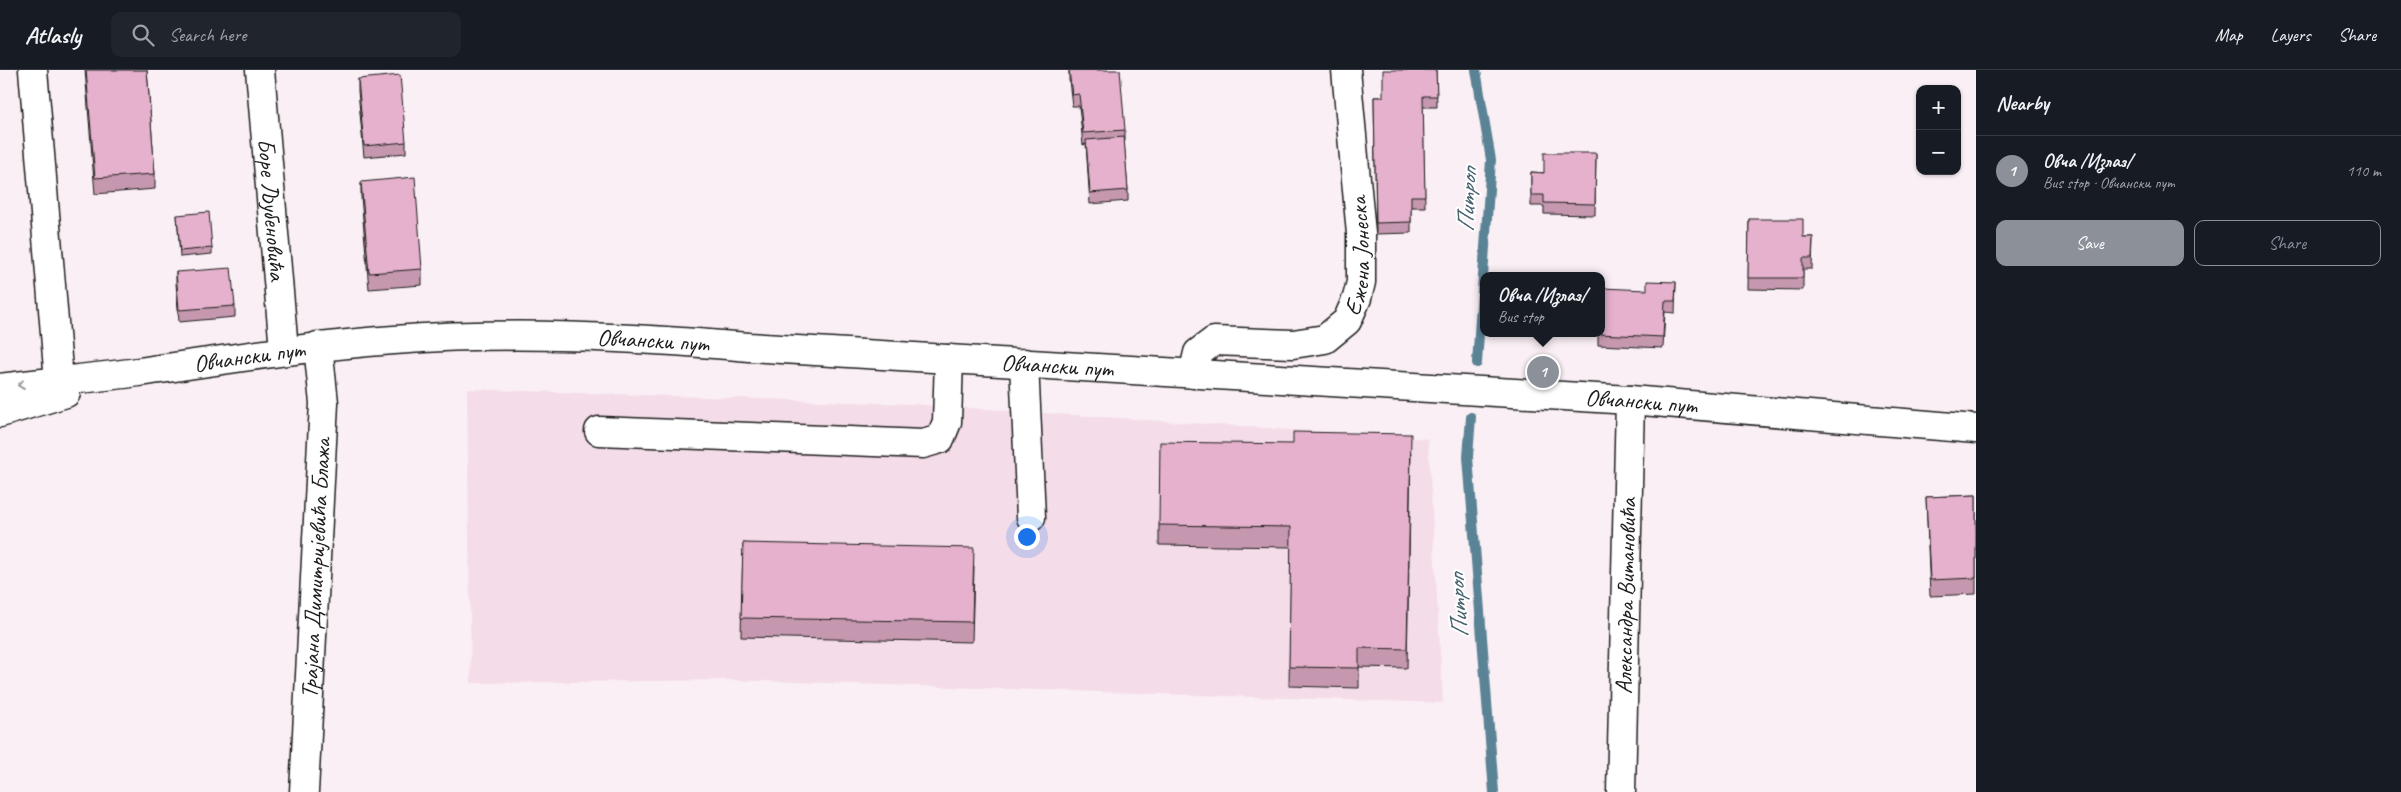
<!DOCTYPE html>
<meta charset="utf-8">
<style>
:root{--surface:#171b24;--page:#20242c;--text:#f1f3f6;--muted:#9ea1a6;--line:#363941;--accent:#8c9099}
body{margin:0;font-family:Caveat,sans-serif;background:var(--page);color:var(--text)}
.controls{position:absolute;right:15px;top:15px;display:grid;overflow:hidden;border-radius:10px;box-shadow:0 1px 4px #0004}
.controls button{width:45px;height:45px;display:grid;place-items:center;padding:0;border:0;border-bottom:1px solid var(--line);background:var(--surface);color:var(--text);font:25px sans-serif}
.you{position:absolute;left:1026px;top:466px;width:18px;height:18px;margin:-12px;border:4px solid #fff;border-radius:50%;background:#1a73e8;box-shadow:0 0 0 8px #1a73e833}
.badge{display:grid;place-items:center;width:32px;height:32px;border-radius:50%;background:var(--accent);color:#fff;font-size:16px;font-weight:700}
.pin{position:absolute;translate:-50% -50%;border:2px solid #fff;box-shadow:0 1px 5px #0006}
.popup{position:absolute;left:1480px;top:202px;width:125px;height:65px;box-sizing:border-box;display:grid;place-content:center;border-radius:10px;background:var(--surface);filter:drop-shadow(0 1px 4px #0005);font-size:16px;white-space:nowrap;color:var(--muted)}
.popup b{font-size:19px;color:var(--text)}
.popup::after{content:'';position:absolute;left:50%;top:100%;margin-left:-10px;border:10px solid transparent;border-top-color:var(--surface)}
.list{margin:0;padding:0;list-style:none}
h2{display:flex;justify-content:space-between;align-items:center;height:65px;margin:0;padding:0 20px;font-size:21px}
h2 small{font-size:16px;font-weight:400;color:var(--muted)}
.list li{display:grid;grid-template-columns:32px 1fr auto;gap:15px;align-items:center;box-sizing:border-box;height:70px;padding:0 20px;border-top:1px solid var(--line)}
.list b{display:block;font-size:19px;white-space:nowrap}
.list p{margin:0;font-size:16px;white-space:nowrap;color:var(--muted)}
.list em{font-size:16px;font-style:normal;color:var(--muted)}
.actions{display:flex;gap:10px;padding:15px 20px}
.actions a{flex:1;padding:11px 0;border:1px solid var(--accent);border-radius:10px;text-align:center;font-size:18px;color:var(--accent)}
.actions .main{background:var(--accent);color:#fff}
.icon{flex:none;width:28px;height:28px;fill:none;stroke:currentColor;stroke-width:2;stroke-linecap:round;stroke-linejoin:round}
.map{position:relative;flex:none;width:1976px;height:722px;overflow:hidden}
header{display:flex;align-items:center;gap:30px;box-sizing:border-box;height:70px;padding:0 25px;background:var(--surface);border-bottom:1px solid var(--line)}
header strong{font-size:24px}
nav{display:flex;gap:28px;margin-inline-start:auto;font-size:18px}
.search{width:350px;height:45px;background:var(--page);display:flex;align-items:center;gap:12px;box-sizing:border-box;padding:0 18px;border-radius:10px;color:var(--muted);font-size:19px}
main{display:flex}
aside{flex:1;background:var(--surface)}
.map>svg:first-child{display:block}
.built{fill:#f4dce9}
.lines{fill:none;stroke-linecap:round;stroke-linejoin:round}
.stream{stroke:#5a8395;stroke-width:10}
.minor-casing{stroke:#1c1c1c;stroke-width:31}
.minor{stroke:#fff;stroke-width:28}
.wall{fill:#c598af;stroke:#1c1c1c}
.building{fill:#e5b1cc;stroke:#1c1c1c}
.oneway{stroke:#999}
.labels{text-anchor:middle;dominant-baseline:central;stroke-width:4;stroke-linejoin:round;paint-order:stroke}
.street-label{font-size:24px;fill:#1c1c1c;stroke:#fff}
.water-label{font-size:25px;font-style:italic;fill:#46606c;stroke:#fff}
</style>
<header>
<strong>Atlasly</strong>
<div class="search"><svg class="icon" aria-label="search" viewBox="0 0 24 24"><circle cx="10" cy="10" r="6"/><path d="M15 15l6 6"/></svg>Search here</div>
<nav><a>Map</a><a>Layers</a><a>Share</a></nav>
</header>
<main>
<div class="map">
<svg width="1976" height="722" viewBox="0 0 1976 722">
<rect width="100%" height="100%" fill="#faeff5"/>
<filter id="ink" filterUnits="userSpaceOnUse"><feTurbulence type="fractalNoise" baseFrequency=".02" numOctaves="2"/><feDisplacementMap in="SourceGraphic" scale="10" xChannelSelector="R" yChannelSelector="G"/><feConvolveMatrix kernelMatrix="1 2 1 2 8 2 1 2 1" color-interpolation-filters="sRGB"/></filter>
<g filter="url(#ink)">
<polygon class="built" points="467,319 911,334 1428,369 1443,633 729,610 471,613"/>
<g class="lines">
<g class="stream">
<polyline points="1476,0 1491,90 1477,293"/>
<polyline points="1471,347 1468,387 1494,722"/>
</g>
<defs>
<g id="minor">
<polyline points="33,0 59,311"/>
<path id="s1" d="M 260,0 L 284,280"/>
<polyline points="1024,293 1031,447"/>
<path id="s2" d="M 1193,304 L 1198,283 L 1214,271 L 1293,274 L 1325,269 L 1347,251 L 1357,228 L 1361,212 L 1361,164 L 1346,0"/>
<path id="s3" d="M 0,318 C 46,312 93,308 139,302 C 224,290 308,276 394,270 C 513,261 631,267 749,277 L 1630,330 L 1976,359"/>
<polyline points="0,343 66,323"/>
<polyline points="599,361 923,374 940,369 947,352 949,289"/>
<path id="s4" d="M 304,722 L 324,333 L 318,276"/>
<path id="s5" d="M 1621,722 L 1630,330"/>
</g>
</defs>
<use href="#minor" class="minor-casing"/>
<use href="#minor" class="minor"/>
</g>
<g class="wall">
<polygon points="85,0 147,0 155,104 155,119 95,124"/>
<polygon points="1069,0 1125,60 1125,71 1124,71 1128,120 1128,131 1090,134 1086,74 1083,75 1079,36 1072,36 1069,10"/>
<polygon points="1436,0 1437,37 1423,37 1425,137 1411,137 1411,163 1376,164 1374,27 1383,27"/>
<polygon points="358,9 406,72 406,83 364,87 358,21"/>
<polygon points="1596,83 1595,145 1544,144 1544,136 1531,136 1531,102 1544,103"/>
<polygon points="361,112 422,199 422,215 369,219 361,127"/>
<polygon points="177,145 212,178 212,184 180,187"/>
<polygon points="1749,149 1803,167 1813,167 1812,199 1803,199 1803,220 1748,219"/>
<polygon points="176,202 235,236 235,247 179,252 176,213"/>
<polygon points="1676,212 1675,243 1665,242 1663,278 1598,275 1598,263"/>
<polygon points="1411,383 1407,598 1359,597 1359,618 1289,616 1291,477 1159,475 1159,455"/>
<polygon points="1976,425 1976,524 1930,526 1926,427"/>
<polygon points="743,473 974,497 972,572 741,567"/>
</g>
<g class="building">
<polygon points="86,0 147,0 155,104 95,108"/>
<polygon points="1069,0 1120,0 1125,60 1083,63 1079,24 1072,25"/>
<polygon points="1383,0 1436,0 1437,26 1423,26 1425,126 1411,126 1411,152 1376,153 1374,27 1383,27"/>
<polygon points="400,5 406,72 364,76 358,9"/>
<polygon points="1124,67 1128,120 1090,123 1086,70"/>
<polygon points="1544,83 1596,83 1595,134 1544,133 1544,125 1531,125 1531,102 1544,103"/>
<polygon points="415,107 422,199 369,203 361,112"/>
<polygon points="209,142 212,178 180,181 177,145"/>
<polygon points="1749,149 1803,149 1803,167 1813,167 1812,188 1803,188 1803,208 1748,208"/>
<polygon points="231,198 235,236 179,240 176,202"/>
<polygon points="1647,211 1676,212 1675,231 1665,231 1663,267 1598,264 1598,263 1602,263 1602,218 1647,220"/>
<polygon points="1293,362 1411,364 1407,579 1359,578 1359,598 1289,597 1291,457 1159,455 1160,372 1293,374"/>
<polygon points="1976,425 1976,508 1930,510 1926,427"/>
<polygon points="743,473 974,478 972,552 741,548"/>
</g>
<defs><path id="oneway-chevron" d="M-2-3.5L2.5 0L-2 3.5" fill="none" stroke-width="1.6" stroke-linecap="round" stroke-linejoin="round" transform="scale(1.25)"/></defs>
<use class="oneway" href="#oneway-chevron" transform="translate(21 315) rotate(173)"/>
</g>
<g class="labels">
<g class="street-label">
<text stroke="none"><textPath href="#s1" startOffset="140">Боре Љубеновића</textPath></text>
<text stroke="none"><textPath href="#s2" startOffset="249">Ежена Јонеска</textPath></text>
<text stroke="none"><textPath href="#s3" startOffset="656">Овчански пут</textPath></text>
<text stroke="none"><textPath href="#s3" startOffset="251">Овчански пут</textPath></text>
<text stroke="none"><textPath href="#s3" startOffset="1061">Овчански пут</textPath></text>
<text stroke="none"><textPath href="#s3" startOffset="1646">Овчански пут</textPath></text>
<text stroke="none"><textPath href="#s4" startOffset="224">Трајана Димитријевића Блажа</textPath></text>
<text stroke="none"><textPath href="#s5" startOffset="196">Александра Витановића</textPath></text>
</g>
<g class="water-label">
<text transform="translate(1467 130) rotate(-87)">Питроп</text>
<text transform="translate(1458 536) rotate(-94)">Питроп</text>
</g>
</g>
</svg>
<div class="controls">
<button>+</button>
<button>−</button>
</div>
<div class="you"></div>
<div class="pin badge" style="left:1543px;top:302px">1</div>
<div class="popup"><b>Овча /Излаз/</b>Bus stop</div>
</div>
<aside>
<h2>Nearby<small></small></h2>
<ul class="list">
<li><span class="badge">1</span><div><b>Овча /Излаз/</b><p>Bus stop · Овчански пут</p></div><em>110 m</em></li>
</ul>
<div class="actions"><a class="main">Save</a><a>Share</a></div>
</aside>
</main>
